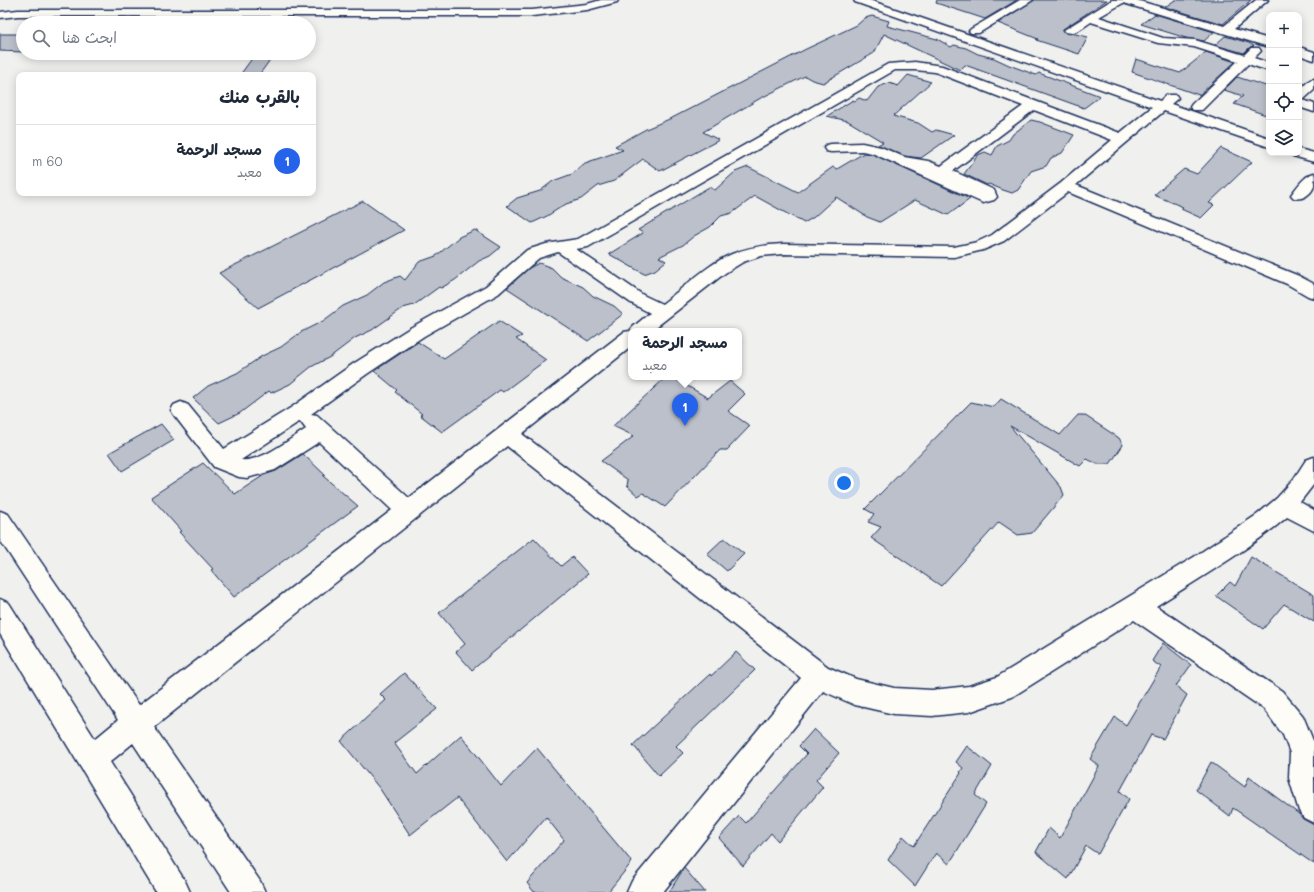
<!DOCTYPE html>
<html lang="ar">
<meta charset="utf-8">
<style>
:root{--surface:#fff;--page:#f2f2f3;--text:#1f2937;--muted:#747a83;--line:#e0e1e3;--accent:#2563eb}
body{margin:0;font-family:Mali,"Playpen Sans Arabic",sans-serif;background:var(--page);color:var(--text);direction:rtl}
.controls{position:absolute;right:12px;top:12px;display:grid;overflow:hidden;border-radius:8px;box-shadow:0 2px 10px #0003}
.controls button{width:36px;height:36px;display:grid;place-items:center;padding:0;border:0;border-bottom:1px solid var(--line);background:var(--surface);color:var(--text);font:20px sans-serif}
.you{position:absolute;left:844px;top:483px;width:14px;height:14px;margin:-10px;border:3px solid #fff;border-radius:50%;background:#1a73e8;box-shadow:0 0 0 6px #1a73e833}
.badge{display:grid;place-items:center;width:26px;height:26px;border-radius:50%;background:var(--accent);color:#fff;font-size:13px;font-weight:700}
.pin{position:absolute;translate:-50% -33px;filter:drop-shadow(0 1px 2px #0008)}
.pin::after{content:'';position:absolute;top:21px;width:14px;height:12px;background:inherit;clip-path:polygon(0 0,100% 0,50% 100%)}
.popup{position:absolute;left:628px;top:328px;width:114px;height:52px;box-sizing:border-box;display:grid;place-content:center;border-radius:8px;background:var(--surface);filter:drop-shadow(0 1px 3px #0005);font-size:13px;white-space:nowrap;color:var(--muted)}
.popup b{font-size:15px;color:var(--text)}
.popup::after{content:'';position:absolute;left:50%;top:100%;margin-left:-8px;border:8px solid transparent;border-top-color:var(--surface)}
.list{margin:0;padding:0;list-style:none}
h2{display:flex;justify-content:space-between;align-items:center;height:52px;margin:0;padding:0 16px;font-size:17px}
h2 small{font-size:13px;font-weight:400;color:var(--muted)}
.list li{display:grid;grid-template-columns:26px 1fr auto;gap:12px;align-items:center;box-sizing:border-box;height:72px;padding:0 16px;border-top:1px solid var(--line)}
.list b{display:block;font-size:15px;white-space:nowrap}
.list p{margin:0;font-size:13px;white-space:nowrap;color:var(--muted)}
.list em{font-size:13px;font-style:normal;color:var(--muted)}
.icon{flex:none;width:22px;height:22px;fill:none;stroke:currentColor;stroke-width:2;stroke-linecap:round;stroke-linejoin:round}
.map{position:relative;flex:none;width:1314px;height:892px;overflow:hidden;direction:ltr}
.search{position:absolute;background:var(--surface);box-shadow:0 2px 10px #0003;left:16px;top:16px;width:300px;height:44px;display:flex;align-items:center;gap:10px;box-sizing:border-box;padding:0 14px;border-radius:22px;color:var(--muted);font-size:15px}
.panel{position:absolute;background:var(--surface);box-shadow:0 2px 10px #0003;left:16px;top:72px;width:300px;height:124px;border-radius:8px;direction:rtl}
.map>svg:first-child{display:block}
.building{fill:#bbc0ca;stroke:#1b2f5e}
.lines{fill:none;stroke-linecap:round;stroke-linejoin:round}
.minor-casing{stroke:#1b2f5e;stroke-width:3}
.minor{fill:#fdfcf7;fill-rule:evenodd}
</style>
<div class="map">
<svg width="1314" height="892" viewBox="0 0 1314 892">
<rect width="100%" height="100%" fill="#f0f0ee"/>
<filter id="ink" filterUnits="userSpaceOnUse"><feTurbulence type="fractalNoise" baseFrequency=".025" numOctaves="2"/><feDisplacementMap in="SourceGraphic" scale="8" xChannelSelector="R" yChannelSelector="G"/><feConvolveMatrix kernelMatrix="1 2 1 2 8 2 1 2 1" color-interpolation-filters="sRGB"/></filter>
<g filter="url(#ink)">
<g class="building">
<polygon points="937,0 1017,0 985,19 936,3"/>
<polygon points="1034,0 1107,0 1063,29 1062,31 1088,37 1079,54 1036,40 1038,39 998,23"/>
<polygon points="1175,0 1251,0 1223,24 1165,7"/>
<polygon points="1155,14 1214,32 1204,41 1186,38 1141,24"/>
<polygon points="872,16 889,21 887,26 937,39 951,47 954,45 966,48 978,54 994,58 1009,65 1036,75 1039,73 1100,96 1084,108 965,65 960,70 884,34 874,53 823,83 812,80 805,76 759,99 703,132 719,140 660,171 643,159 614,181 598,186 581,199 566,204 547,216 532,223 507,206 517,198 540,191 553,181 572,174 585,163 623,150 615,146 646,129 674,117 806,49 857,25 865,18"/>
<polygon points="0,34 23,34 23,52 0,51"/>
<polygon points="1225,36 1249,43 1254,46 1250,47 1244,53 1215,45"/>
<polygon points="1206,52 1235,62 1199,95 1132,72 1136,59 1180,73"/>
<polygon points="256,53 275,53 259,75 240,75"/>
<polygon points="908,75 931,82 893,116 918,123 932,132 936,130 954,135 921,158 904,156 878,145 883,142 848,121 827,116 853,100 855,101 859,98 867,101 878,87 889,83 898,86"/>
<polygon points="1237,77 1269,87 1269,116 1234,104 1243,96 1224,90"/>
<polygon points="1031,120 1040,122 1074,135 1062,153 1051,158 1046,166 1031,171 1018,190 1012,193 1003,190 989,184 987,185 964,174 978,155 985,152 992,155 997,146 1009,140 1013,134"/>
<polygon points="1221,148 1252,162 1209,203 1214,205 1201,218 1181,209 1183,207 1154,195 1184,169 1197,174"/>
<polygon points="864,153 872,154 970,199 948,215 915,200 880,222 867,217 836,197 814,217 804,223 755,196 732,213 721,216 710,227 694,236 683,245 659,257 666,261 655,270 644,274 609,254 643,233 638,230 709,187 715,190 735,172 748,167 798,192 833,167 837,169"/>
<polygon points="363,201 404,230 258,308 219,273"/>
<polygon points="475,230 501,247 490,256 479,261 455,280 441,288 439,287 414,305 403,308 372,330 355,338 330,357 311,367 290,384 271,393 269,391 240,413 219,423 193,398 208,386 237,373 262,356 281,347 301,332 323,321 343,306 367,295 384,282 400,276 405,280 419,262 436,256 459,237"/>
<polygon points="539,263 552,268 561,277 583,287 593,296 614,306 623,314 588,341 507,288 529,268"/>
<polygon points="499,321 522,336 516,339 546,360 503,392 500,390 442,432 420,415 422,414 395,392 397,390 374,371 418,342 444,359"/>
<polygon points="666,377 672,377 708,398 730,381 745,394 728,411 750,426 727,450 720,450 665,507 643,493 638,496 627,486 628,480 601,461 634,436 613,426"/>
<polygon points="1001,399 1060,435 1078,415 1084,415 1119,438 1123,445 1110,464 1097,464 1087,459 1080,466 1010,426 1061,487 1064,495 1032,533 1018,535 999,522 941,586 871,538 881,527 868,522 874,514 865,509 971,402 994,407"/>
<polygon points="161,424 174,440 122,471 109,453"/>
<polygon points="303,454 325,475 323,476 358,506 234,597 211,570 213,569 179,532 181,531 151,497 203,463 235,494 264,475 276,471"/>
<polygon points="534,538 561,566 572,557 588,574 472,670 456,652 465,644 439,613"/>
<polygon points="724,538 744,554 727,571 707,554"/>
<polygon points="1251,557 1314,595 1314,622 1284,604 1263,629 1216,596 1230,582 1235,586"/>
<polygon points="1163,643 1191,665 1176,686 1187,695 1163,739 1151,735 1120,791 1129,799 1098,854 1086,846 1068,879 1036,852 1049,828 1060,838 1099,766 1090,759 1115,717 1126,725 1161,667 1152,661"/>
<polygon points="736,652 755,670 676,746 683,753 659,776 633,745 710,674 711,676"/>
<polygon points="404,673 437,709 394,743 417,774 461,735 501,786 537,748 632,862 608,892 534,892 527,883 564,840 546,817 507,862 457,798 410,835 380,789 341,741 386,700 380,694"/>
<polygon points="814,729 839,753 816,780 823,787 778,841 771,833 743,866 719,838 739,816 746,823 807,754 799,746"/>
<polygon points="967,746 992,766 975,795 986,804 949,864 936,853 915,886 888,860 903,836 914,846 961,773 960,772 963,768 956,762"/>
<polygon points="1211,762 1245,787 1249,777 1299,814 1303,819 1314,825 1314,864 1233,808 1230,816 1196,790"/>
<polygon points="684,868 705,892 669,892"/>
</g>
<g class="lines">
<defs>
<g id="minor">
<polygon points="601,0 618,0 617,2 587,10 532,16 18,16 0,18 0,12 18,10 532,10 587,4"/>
<path d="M 854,0 L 869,0 L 1160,101 L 1166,95 L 1176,95 L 1178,98 L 1171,104 L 1269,138 L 1269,147 L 1164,111 L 1076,185 L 1299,276 L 1314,284 L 1314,298 L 1308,296 L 1287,284 L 1068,192 L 1004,241 L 983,250 L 954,257 L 783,254 L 761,256 L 743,262 L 725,273 L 651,331 L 631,331 L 631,347 L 522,434 L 828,667 L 856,679 L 894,688 L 932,690 L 969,686 L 997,677 L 1194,557 L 1258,514 L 1277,498 L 1293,480 L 1306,460 L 1314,457 L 1314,484 L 1300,502 L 1314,510 L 1314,531 L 1287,517 C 1247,551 1200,578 1156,606 L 1282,691 L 1303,716 L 1314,743 L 1314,823 L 1304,818 L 1299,811 L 1289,778 L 1290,753 L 1283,735 L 1264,709 L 1134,620 L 1012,697 L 969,712 L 932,716 L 894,714 L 855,705 L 823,691 L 663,892 L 627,892 L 632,881 L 801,678 L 507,446 L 154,727 L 260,881 L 265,892 L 231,892 L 133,743 L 110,762 L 185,881 L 190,892 L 156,892 L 0,634 L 0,599 L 9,603 L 95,739 L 118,720 L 0,540 L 0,511 L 8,514 L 139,705 L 392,510 L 319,442 L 275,470 L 247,478 L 239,477 L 214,467 L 174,415 L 171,410 L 174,405 L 181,402 L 188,405 L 224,449 L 292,407 L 353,364 L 410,328 L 486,286 L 527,250 L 546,244 L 578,239 L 888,64 L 915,62 L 942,66 L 1120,133 L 1152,107 L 855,2 ZM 895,70 L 915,70 L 935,72 L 1023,106 L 941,166 L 928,161 L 904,157 L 881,147 L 862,143 L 831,144 L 826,145 L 824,148 L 826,151 L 831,152 L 862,151 L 872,153 L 983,203 L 994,200 L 997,197 L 994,190 L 953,171 L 1034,110 L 1112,140 L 1061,183 L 992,235 L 977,242 L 954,247 L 783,244 C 765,245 749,247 732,254 C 709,263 682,289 662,304 L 643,295 L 576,249 L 588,247 ZM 558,252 L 631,303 L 650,313 L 633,327 L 630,331 L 624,332 L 409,498 L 317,415 L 311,414 L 367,374 L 424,336 L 498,294 L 539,258 ZM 300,421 L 306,429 C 288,440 262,462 241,460 Z"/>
<polygon points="1020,0 1033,0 979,33 971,33 969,31 971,29"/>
<path d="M 1112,0 L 1136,0 L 1224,26 L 1256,0 L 1268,0 L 1234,29 L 1269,39 L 1269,47 L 1123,3 L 1099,17 L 1163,38 L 1195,40 L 1244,55 L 1251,48 L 1259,48 L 1261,51 L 1254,58 L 1269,63 L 1269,71 L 1248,64 L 1202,110 L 1192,110 L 1190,107 L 1192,104 L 1238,61 L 1194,47 L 1158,43 L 1091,22 C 1083,27 1075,35 1066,32 L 1064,30 Z"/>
<polygon points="1299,47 1314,52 1314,60 1299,55"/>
<polygon points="1314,79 1314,90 1303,100 1314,104 1314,112 1299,107 1299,90 1310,80"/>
<polygon points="1299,149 1314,153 1314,162 1293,156 1291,153 1299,153"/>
<path d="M 1314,173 C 1314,176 1314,182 1314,186 C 1311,195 1302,200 1294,198 L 1291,195 C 1297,187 1305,175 1314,173 Z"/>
</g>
</defs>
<use href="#minor" class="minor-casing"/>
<use href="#minor" class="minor"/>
</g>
</g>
</svg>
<div class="controls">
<button>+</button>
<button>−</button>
<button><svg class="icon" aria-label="locate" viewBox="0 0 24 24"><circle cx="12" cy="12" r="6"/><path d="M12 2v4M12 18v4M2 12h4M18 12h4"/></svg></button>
<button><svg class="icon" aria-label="layers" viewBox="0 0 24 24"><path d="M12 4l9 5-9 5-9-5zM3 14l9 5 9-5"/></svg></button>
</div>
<div class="you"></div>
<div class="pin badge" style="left:685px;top:426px">1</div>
<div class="popup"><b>مسجد الرحمة</b>معبد</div>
<div class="search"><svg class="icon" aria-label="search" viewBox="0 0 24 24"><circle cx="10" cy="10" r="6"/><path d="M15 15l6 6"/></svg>ابحث هنا</div>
<section class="panel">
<h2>بالقرب منك<small></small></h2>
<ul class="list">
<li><span class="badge">1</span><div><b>مسجد الرحمة</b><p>معبد</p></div><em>60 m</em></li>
</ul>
</section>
</div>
